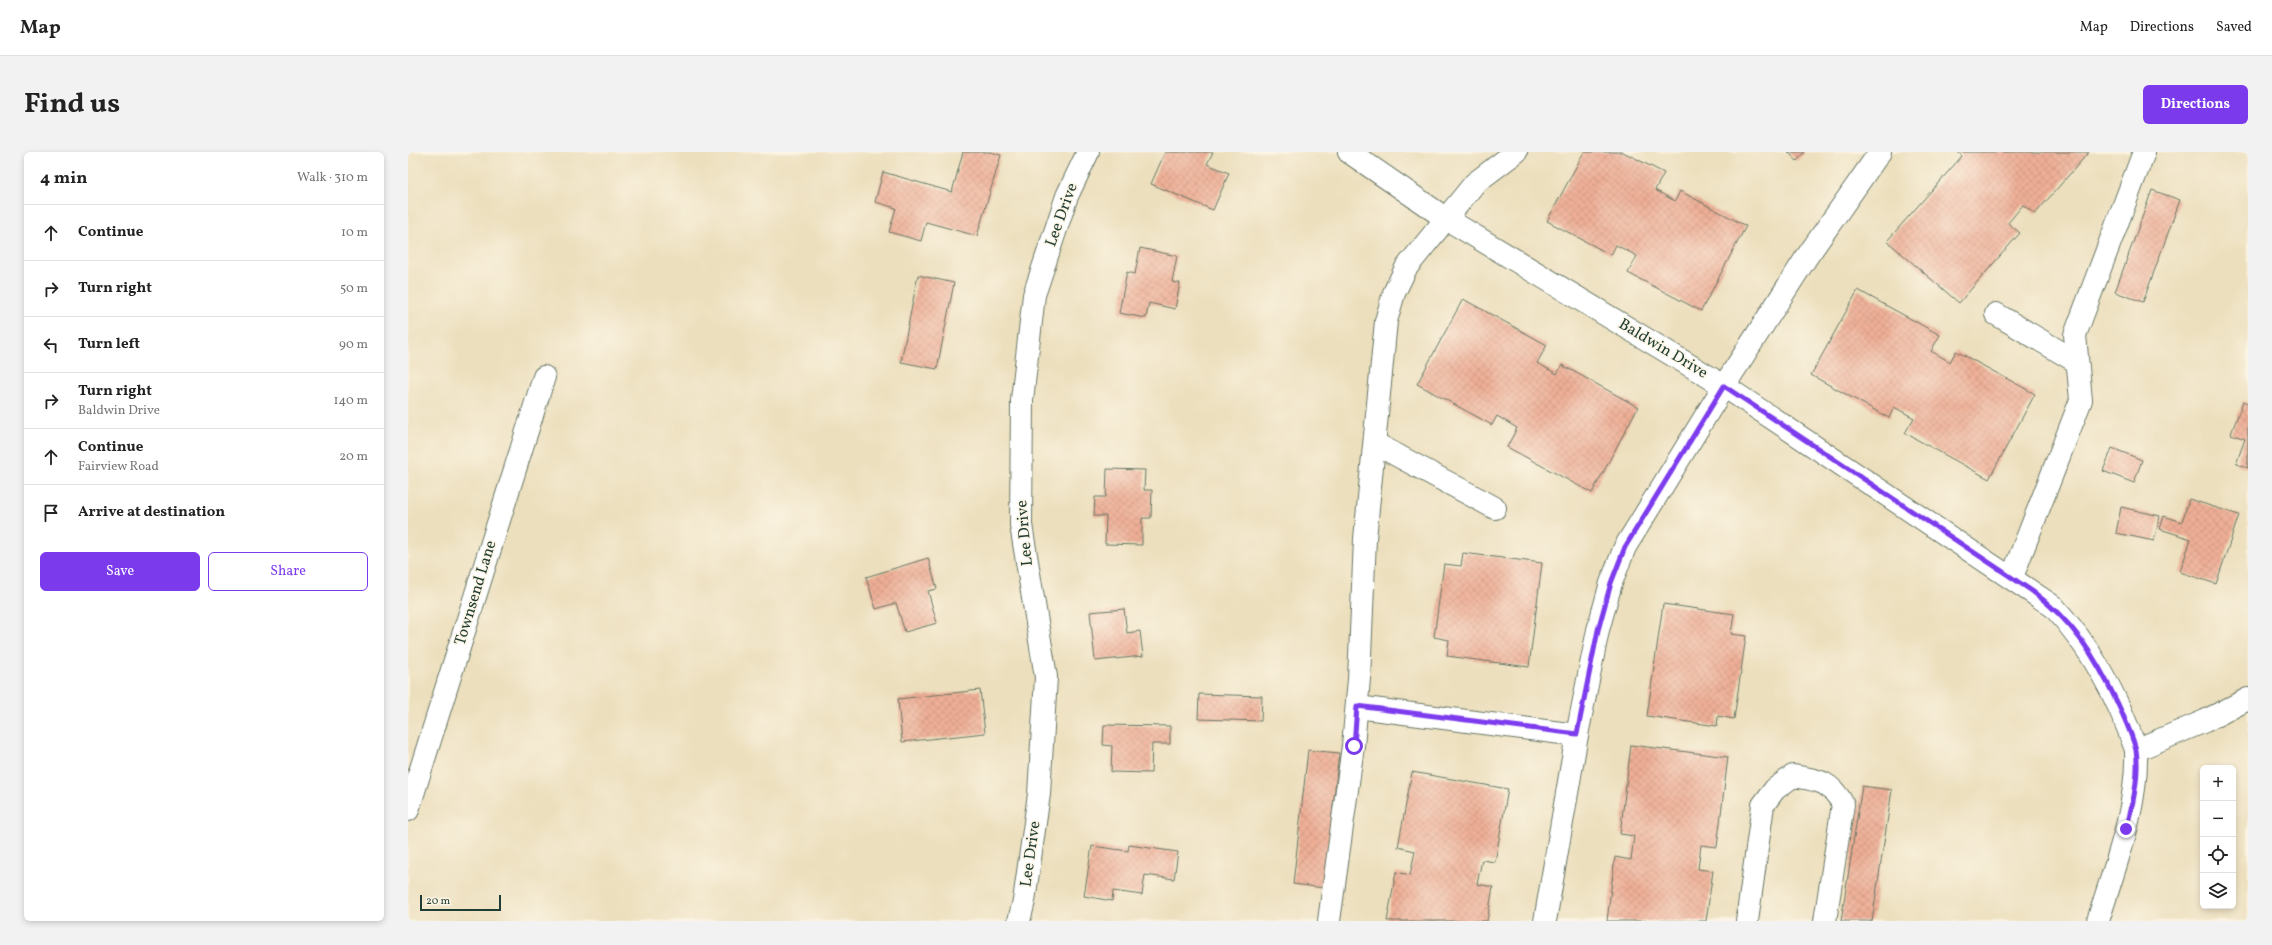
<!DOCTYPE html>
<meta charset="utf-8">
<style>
:root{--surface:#fff;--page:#f2f2f2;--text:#222;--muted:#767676;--line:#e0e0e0;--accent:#7c3aed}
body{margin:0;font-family:Vollkorn,serif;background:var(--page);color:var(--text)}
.controls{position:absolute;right:12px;bottom:12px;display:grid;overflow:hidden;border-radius:6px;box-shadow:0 2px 6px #0003}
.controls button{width:36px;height:36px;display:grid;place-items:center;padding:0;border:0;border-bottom:1px solid var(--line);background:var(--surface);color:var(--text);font:20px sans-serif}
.scale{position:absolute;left:12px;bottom:10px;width:81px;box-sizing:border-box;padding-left:4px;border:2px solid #1f3d34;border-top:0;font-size:11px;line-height:14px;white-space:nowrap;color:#1f3d34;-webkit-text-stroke:3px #fcf5e5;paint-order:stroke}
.stop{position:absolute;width:12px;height:12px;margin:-9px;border:3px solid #7c3aed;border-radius:50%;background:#fff}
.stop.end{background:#7c3aed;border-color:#fff;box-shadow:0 1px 4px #0008}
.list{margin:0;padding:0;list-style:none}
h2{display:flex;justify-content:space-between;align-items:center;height:52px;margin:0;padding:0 16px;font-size:17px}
h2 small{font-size:13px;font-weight:400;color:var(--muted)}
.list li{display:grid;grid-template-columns:26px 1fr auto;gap:12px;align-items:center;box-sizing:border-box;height:56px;padding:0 16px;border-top:1px solid var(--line)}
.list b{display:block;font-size:15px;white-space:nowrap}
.list p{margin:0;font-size:13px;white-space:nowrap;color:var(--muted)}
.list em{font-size:13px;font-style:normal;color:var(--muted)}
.actions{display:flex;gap:8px;padding:12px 16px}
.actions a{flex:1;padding:9px 0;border:1px solid var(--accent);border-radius:6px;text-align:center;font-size:14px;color:var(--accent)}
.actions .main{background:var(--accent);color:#fff}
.icon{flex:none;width:22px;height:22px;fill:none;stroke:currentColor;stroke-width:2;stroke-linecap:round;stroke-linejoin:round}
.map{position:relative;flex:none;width:1840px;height:769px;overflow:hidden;border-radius:6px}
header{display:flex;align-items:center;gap:24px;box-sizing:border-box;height:56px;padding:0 20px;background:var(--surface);border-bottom:1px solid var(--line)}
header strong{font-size:19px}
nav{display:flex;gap:22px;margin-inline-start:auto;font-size:14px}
.intro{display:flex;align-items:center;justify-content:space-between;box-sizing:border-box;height:96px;padding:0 24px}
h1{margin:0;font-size:28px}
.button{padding:10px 18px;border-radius:6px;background:var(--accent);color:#fff;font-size:14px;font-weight:700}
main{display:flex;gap:24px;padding:0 24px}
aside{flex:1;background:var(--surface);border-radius:6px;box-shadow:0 2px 6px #0003}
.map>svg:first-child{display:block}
.building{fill:url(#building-cross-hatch)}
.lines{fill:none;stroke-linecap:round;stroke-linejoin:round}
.minor-casing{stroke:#677664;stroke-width:24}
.minor{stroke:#fff;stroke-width:22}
.route{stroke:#7c3aed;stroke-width:5}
.labels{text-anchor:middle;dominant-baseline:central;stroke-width:3;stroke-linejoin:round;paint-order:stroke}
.street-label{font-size:16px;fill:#1f3d34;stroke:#fcf5e5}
</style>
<header>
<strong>Map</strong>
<nav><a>Map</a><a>Directions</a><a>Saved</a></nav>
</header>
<div class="intro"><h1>Find us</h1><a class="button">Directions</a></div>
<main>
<aside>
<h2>4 min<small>Walk · 310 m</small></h2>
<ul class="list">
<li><svg class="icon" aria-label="ahead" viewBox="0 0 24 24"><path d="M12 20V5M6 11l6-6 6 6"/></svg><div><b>Continue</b></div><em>10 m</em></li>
<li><svg class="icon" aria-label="right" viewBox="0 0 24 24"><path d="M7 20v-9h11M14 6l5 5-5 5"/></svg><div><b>Turn right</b></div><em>50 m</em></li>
<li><svg class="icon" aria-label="left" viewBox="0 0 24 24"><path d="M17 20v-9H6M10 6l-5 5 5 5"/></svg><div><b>Turn left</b></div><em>90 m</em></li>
<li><svg class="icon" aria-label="right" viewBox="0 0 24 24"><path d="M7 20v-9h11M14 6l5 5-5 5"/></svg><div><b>Turn right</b><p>Baldwin Drive</p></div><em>140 m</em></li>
<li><svg class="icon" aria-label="ahead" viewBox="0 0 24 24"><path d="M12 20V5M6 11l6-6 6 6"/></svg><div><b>Continue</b><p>Fairview Road</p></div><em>20 m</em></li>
<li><svg class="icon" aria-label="arrive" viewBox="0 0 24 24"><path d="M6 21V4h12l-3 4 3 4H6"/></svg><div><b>Arrive at destination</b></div></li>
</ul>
<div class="actions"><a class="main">Save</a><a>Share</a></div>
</aside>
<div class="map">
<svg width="1840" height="769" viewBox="0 0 1840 769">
<defs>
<pattern id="building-cross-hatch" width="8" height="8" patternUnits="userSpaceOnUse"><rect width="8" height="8" fill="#efaf96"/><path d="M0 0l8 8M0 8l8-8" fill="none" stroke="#cc9782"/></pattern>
</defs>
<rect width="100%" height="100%" fill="#fcf5e5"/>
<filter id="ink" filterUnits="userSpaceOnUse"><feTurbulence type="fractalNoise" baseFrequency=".025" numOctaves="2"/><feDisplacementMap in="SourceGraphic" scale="8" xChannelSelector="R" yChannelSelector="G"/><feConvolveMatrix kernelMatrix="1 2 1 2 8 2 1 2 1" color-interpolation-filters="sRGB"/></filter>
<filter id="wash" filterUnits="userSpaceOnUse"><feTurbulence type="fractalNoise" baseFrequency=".012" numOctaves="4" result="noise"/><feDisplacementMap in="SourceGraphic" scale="16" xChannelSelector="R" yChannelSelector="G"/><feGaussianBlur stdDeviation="0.9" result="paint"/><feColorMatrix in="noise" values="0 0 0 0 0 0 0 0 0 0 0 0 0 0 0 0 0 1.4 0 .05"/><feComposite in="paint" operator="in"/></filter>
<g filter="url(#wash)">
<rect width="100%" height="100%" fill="#ecdfbd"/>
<g id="blocks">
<g class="building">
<polygon points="555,0 582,0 593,3 569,84 518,70 513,89 481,80 488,56 467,50 475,20 544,40"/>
<polygon points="757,0 805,0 799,12 821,21 805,58 743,32"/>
<polygon points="1176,0 1215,0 1256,21 1247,38 1267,49 1272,39 1338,74 1293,159 1220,121 1229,104 1208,93 1203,103 1139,69"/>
<polygon points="1380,0 1397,0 1389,9"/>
<polygon points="1550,0 1681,0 1627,62 1615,53 1600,71 1612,81 1551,151 1479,89 1554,4"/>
<polygon points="1744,38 1772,48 1735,150 1707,140"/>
<polygon points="732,96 769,104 764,130 772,131 767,157 741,151 738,166 711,161 719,120 727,122"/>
<polygon points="510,123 546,131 529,217 493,210"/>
<polygon points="1450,138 1532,183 1523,199 1542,210 1548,199 1627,242 1581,327 1497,281 1506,266 1486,255 1481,266 1403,223"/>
<polygon points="1055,147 1139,193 1129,211 1149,222 1154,213 1230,255 1184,341 1099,295 1109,276 1089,264 1084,273 1009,232"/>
<polygon points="1835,249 1840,251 1840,316 1828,312 1837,287 1823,282"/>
<polygon points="1704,296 1734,308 1726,331 1695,319"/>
<polygon points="699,317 737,318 736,338 744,338 743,366 734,366 734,393 697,392 698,364 686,364 687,345 698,345"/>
<polygon points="1781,347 1831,363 1808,432 1772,420 1783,387 1752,377 1756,364 1774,370"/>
<polygon points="1713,355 1752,364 1746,389 1708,381"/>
<polygon points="1055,401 1134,411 1121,515 1039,504 1041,488 1026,485 1036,412 1053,414"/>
<polygon points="520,406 529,437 520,439 529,471 497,480 488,451 468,457 458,425"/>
<polygon points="1255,452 1326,462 1323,482 1338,484 1326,567 1310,564 1309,574 1239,564"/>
<polygon points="716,457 719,481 732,479 735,504 687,509 682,460"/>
<polygon points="572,538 577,581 494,590 490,547"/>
<polygon points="791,542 854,544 853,569 790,567"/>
<polygon points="696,573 762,574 762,592 744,592 743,621 703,620 704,594 695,593"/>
<polygon points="1223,593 1320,605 1309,695 1293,693 1290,717 1305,719 1298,769 1199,769 1207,705 1223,708 1226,684 1212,682"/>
<polygon points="900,598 931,601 916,736 885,732"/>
<polygon points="1004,620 1100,637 1087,710 1074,708 1069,732 1085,735 1079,769 979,769 988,720 1002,723 1007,699 990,695"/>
<polygon points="1454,634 1484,638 1464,769 1433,769"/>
<polygon points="721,693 770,700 766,727 737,723 734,743 705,739 704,749 676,744 684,694 720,699"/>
</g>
</g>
</g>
<g filter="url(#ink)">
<use href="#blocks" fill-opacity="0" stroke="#677664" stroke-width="1"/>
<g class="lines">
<defs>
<g id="minor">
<path d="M 941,0 L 1037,66 L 1316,234 L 1646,455 C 1684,497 1710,545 1728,598"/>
<polyline points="1588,162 1669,210"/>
<polyline points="968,292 1087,356"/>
<polyline points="1604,425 1673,248 1667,183 1736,0"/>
<polyline points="949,555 1169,583"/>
<polyline points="0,658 136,225"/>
<polyline points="611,769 616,749 631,642 638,525 613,373 614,248 626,143 659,44 680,0"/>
<polyline points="921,769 945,594 951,527 957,387 978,169 986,141 998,116 1067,31 1108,0"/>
<polyline points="1137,769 1169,583 1190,478 1203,431 1217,395 1316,234 1398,106 1472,0"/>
<path d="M 1339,769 L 1355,653 L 1367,637 L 1385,624 C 1410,628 1421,628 1435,652 L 1417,769"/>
<path d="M 1690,769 C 1707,713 1730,657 1728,598 L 1797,569 L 1840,547"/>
</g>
</defs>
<use href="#minor" class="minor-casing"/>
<use href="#minor" class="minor"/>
</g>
</g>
<g class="lines" filter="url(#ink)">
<path class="route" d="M 946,594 L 949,554 L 1169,582 L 1190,478 L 1203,431 L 1217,395 L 1316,234 L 1624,439 C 1665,469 1687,504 1709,550 C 1716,565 1724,582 1728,598 C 1732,624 1725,653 1718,677"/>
</g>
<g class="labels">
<g class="street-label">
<text transform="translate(654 63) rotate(-70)">Lee Drive</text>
<text transform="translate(1255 197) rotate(31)">Baldwin Drive</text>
<text transform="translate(617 381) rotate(-95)">Lee Drive</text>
<text transform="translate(68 441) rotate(-73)">Townsend Lane</text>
<text transform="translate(623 702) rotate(-82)">Lee Drive</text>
</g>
</g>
</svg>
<div class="controls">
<button>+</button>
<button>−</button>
<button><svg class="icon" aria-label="locate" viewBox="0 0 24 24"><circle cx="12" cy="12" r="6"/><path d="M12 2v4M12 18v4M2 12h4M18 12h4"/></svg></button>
<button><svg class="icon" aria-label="layers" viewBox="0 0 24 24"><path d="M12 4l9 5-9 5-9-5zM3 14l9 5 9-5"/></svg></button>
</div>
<div class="scale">20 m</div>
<div class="stop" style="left:946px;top:594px"></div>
<div class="stop end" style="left:1718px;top:677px"></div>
</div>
</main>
